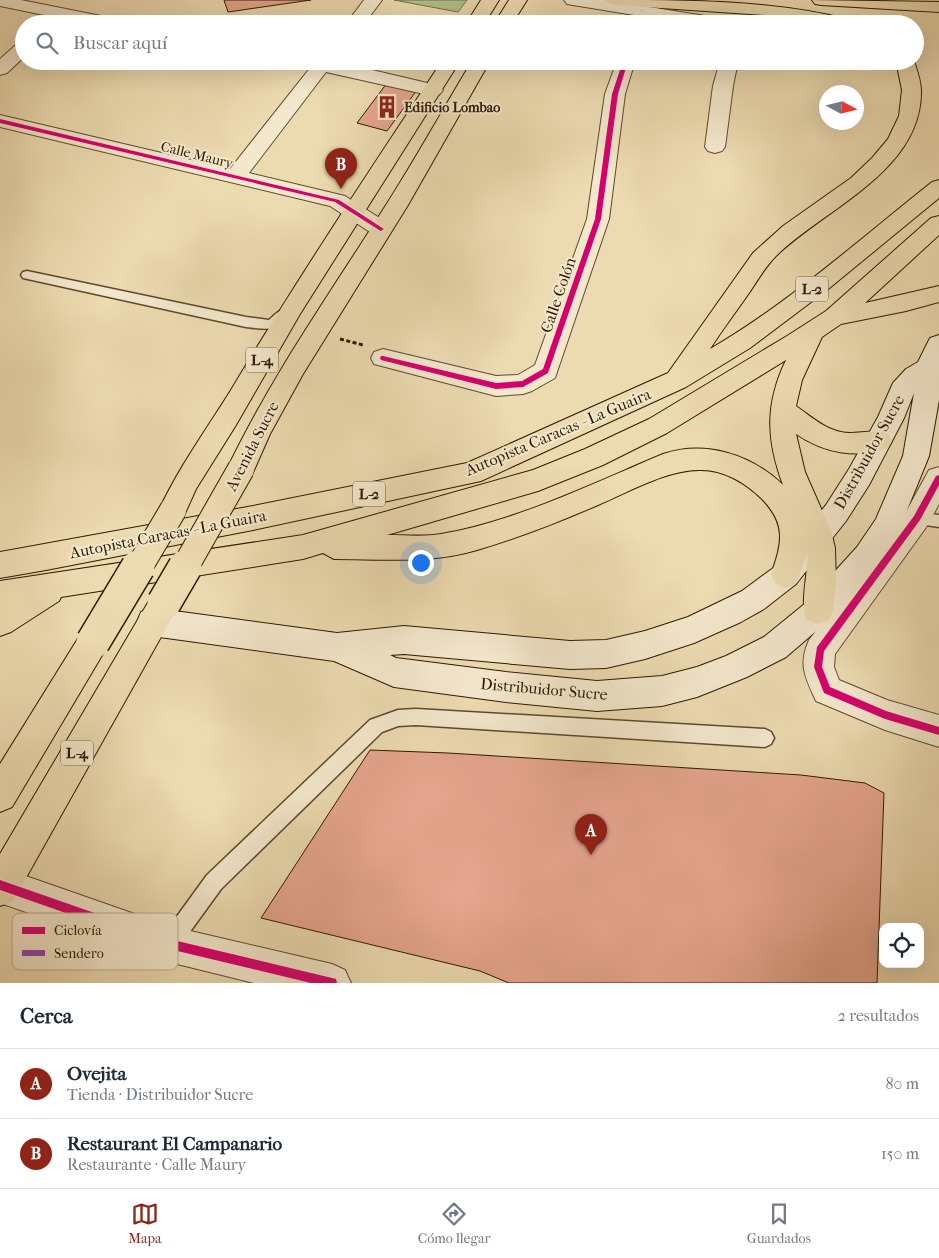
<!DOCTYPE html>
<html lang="es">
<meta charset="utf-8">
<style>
:root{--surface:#fff;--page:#f6f6f7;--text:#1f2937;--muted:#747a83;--line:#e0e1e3;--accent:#8f2418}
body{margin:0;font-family:"IM FELL French Canon",serif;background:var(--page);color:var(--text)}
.controls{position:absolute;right:15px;bottom:15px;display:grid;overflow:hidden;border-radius:10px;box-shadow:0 5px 20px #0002}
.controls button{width:45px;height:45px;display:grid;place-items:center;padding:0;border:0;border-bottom:1px solid var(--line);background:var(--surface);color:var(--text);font:25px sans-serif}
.compass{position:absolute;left:819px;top:85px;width:45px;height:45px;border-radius:50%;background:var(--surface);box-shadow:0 5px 20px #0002;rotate:97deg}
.you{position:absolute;left:420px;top:562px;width:18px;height:18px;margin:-12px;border:4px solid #fff;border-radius:50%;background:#1a73e8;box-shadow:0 0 0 8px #1a73e833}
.badge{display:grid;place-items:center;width:32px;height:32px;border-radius:50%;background:var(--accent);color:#fff;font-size:16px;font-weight:700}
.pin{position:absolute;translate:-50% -41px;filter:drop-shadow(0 1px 2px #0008)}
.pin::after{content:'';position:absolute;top:26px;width:18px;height:15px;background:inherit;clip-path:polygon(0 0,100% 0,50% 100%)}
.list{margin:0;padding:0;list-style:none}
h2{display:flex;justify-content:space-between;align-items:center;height:65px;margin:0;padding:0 20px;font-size:21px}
h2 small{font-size:16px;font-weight:400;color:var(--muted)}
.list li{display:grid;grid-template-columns:32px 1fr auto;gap:15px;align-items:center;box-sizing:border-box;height:70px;padding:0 20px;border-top:1px solid var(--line)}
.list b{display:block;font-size:19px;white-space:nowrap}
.list p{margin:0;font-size:16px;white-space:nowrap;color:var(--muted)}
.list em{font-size:16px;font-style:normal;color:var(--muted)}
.icon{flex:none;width:28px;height:28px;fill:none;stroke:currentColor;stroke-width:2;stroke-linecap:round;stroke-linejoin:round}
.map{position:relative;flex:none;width:939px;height:983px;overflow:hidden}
.search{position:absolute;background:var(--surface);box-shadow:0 5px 20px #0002;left:15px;right:15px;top:15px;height:55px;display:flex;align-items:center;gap:12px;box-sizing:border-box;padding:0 18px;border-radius:28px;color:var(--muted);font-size:19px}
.sheet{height:205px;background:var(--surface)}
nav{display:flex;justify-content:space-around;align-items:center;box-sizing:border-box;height:70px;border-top:1px solid var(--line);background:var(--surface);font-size:14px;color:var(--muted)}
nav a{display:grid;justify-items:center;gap:2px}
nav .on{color:var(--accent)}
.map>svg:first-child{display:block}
.green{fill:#b1c190;stroke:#6f6e48}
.building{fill:#e5a58e;stroke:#2d1a00}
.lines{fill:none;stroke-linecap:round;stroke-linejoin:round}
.lane-casing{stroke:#5d4a2c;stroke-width:3}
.street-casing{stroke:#5d4a2c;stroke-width:2}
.secondary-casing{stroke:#2d1a00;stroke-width:2}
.primary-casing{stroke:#2d1a00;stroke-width:2}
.highway-casing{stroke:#2d1a00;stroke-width:2}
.path{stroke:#2d1a00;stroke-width:3;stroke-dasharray:4 2.5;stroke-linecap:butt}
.lane{fill:#f3e7cc;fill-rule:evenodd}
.street{fill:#f3e7cc;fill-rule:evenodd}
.secondary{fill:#f3e7cc;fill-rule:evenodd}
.primary{fill:#ecdab0;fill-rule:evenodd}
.highway{fill:#ecdab0;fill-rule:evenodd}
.primary-bridge-far1-casing{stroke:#2d1a00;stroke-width:28;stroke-linecap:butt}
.primary-bridge-casing{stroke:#2d1a00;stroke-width:36;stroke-linecap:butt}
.primary-bridge-far1{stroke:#ecdab0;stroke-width:26}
.primary-bridge{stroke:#ecdab0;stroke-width:33}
.quiet{stroke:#8e44ad;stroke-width:4.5;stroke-dasharray:9 4.5;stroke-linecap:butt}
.cycleway-casing{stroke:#f3e7cc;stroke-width:3}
.cycleway{fill:#d6006c;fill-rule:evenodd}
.labels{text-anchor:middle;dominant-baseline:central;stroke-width:4;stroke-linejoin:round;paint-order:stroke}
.far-poi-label{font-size:14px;font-weight:bold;fill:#2d1a00;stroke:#f3e7cc;text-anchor:start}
.far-street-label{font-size:14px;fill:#2d1a00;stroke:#f3e7cc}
.shield{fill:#f3e7cc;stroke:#68583d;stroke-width:1}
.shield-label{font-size:15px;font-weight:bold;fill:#2d1a00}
.street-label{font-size:16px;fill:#2d1a00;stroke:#f3e7cc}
.key{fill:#f3e7cc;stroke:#b8aa8f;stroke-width:1}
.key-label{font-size:14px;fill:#2d1a00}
</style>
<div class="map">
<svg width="939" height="983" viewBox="0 0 939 983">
<rect width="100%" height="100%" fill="#ecdab0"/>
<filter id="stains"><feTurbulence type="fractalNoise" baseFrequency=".004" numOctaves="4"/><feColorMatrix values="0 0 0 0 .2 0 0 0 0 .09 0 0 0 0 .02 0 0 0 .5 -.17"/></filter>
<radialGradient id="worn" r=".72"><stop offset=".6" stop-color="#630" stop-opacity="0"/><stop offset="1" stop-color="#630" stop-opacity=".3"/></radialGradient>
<polygon class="green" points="394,0 467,0 458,12"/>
<g class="building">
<polygon points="224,0 311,0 228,12"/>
<polygon points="387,83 417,90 387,131 357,123"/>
<polygon points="370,750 448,753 801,775 865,783 884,793 877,983 509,983 480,971 261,918"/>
</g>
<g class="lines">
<defs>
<g id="lane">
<path d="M 27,271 L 246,317 L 269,320 C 276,314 281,307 291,310 L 292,313 C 280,333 266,329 246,327 L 23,278 L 21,275 L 23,272 Z"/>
<polygon points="917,512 939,515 939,527 912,523 909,518 912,513"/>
<polygon points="416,709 765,729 771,732 774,738 771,744 765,747 416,725 398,726 382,732 221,889 176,951 169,954 162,951 159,944 162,937 207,875 370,720 398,710"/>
</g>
<g id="street">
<polygon points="0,0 21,0 116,19 122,20 125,24 88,24 0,6"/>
<polygon points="364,0 382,0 364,24 346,24"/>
<polygon points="564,0 606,0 724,19 730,20 733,24 689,24 573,5 567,4"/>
<polygon points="24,42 24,57 7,73 0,75 0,59 18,43"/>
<polygon points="297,61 334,61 440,86 443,90 440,94 433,96 326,72 249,173 345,196 389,224 392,229 389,234 381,236 373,234 330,206 0,127 0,115 230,169 310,68 299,66"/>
<polygon points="617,61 635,61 625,94 609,219 555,378 532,391 523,394 496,396 374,364 371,358 374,352 383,349 496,376 518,375 535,365 587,219 605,94"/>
<polygon points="720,61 738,61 733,86 725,147 722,151 715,153 708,151 705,147 713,86"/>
<path d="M 939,467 L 939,504 L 927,526 L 835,654 L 834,667 L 839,680 L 887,700 L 939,715 L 939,747 L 885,730 L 816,701 C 805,677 798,665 809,640 L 907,510 L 929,470 Z"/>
<polygon points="0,867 169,926 332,964 345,970 351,983 254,983 169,962 0,903"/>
</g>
<path id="secondary" d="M 939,335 L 939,400 L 929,456 L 901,525 L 877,565 L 829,620 L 786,657 L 747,677 L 697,697 L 662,706 L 597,711 L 506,702 L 394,687 L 334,661 L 152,636 L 141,632 L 137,622 L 141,612 L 152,608 L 337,633 L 404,626 L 570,641 L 606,640 L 645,631 L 688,617 L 742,591 L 776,566 L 826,505 L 849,469 L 878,417 L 893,383 L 906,369 L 918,362 L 930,338 ZM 914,393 L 903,456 L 876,519 L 857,547 L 807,602 L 764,637 L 726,656 L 697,667 L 662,676 L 597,681 L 506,672 L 396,658 L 390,655 L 404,654 L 570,669 L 606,668 L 645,659 L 694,643 L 741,622 L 764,609 L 796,584 L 846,521 L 869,485 L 904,418 Z"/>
<g id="primary">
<polygon points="481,0 499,0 484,24 466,24"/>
<polygon points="509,0 527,0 512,24 494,24"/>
<path d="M 442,61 L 460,61 L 300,314 L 236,425 L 196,489 L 183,518 L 173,522 L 163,518 L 159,510 C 179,467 206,430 231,390 C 298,278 370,170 442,61 Z"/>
<path d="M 472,61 L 490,61 L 408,205 L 303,374 L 270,434 L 251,477 L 241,480 L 231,477 L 227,469 C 272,375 331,292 386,205 C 416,158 443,109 472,61 Z"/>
<polygon points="164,590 175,594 179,603 175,612 13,901 0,906 0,854 153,594"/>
<polygon points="93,628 104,632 108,642 104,652 12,807 0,812 0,764 82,632"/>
</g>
<g id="highway">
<path d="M 607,0 C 688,0 773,0 851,20 L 854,24 L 826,24 L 794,17 L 616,5 L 610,4 Z"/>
<polygon points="812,0 939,2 939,12 821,5 815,4"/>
<path d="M 896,61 L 914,61 C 917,70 921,81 921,91 C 922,171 824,209 776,256 C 765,267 758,280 749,293 C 736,312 722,330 710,349 C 789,303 860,239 932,182 L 939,180 L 939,198 L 827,290 L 750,348 L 686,387 L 481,481 L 253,530 L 46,570 L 0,578 L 0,552 L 253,506 L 467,463 L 668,373 L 753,253 L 783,226 L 851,178 L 872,158 L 888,139 L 899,116 L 902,90 Z"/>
<path d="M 939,216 L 939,235 L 865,303 L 939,286 L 939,302 L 906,311 L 841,324 L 822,337 L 802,380 L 796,406 C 813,418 828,432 849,433 C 863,433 875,429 888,434 L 892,441 L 888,448 C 856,459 824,453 796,434 L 805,472 L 831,531 L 835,548 L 836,584 L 833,611 L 829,620 L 818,624 L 807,620 C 799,602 809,574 807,553 L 796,584 L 786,588 L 776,584 L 771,575 C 782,543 787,525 762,499 C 746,483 724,470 701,470 C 668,469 629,492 598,505 C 559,522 518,538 477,550 C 431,564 382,559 334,559 L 323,553 L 303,559 L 61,597 L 59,601 L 11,632 L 0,636 L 0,581 L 303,535 L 533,470 L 585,449 L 649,419 L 787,336 L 826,311 L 931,218 ZM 786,360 C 765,404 766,439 783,485 C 751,454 705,440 663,454 C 594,483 514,522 441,534 C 424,537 404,535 387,535 L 538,491 L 603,465 L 667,433 Z"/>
</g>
</defs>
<use href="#lane" class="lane-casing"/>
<use href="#street" class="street-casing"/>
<use href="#secondary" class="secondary-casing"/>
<use href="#primary" class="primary-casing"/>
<use href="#highway" class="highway-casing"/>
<polyline class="path" points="340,339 363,345"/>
<use href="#lane" class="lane"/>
<use href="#street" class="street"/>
<use href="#secondary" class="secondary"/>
<use href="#primary" class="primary"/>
<use href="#highway" class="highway"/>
<defs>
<g id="primary-bridge-far1">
<polyline points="138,569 173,510"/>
<polyline points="184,569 241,469"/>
</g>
<g id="primary-bridge">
<polyline points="164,603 185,567"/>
<polyline points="93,642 138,567"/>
</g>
</defs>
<use href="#primary-bridge-far1" class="primary-bridge-far1-casing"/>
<use href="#primary-bridge" class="primary-bridge-casing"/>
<use href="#primary-bridge-far1" class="primary-bridge-far1"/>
<use href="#primary-bridge" class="primary-bridge"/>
<polyline class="quiet" points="639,24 643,11"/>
<defs>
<g id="cycleway">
<polygon points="623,61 628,61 618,94 601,219 548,373 523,387 496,389 381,360 380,358 381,356 383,356 496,383 522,381 543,369 595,219 612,94"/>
<polygon points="0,119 339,200 384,229 381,231 379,230 335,202 0,123"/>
<polygon points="939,475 939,485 920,520 824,651 822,667 830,687 886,711 939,727 939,735 885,719 824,693 814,667 817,647 914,516 936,476"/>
<polygon points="0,880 169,939 332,978 336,979 337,983 311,983 169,949 0,890"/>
</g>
</defs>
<use href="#cycleway" class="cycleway-casing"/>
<use href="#cycleway" class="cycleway"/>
</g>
<defs>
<symbol id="building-bare" viewBox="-9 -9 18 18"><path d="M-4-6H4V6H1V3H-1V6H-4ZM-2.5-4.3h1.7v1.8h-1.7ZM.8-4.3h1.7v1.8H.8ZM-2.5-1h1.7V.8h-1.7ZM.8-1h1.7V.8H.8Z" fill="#8f2418" stroke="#f3e7cc" stroke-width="2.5" paint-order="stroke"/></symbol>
</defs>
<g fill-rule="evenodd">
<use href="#building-bare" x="371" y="91" width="32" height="32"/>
</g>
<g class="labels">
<g class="far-poi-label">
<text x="404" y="107">Edificio Lombao</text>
</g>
<g class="far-street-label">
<text transform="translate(197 155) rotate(14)">Calle Maury</text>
</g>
<g class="shield">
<rect x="796" y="276.5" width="32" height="25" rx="4"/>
<rect x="246" y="347.5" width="32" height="25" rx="4"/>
<rect x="353" y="481.5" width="32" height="25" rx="4"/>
<rect x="61" y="740.5" width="32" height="25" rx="4"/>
</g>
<g class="shield-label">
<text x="812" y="289">L-2</text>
<text x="262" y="360">L-4</text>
<text x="369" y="494">L-2</text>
<text x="77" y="753">L-4</text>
</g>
<g class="street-label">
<text transform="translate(558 295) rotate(-71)">Calle Colón</text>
<text transform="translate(558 432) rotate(-23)">Autopista Caracas - La Guaira</text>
<text transform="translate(252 446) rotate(-63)">Avenida Sucre</text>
<text transform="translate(869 452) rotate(-61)">Distribuidor Sucre</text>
<text transform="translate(168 534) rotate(-11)">Autopista Caracas - La Guaira</text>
<text transform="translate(544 689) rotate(5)">Distribuidor Sucre</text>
</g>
</g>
<rect x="12" y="913" width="166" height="57" rx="8" class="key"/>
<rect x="22" y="927" width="23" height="7" fill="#d6006c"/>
<rect x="22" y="950" width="23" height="6" fill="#8e44ad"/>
<g class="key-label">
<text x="54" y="935">Ciclovía</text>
<text x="54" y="958">Sendero</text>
</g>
<rect width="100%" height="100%" filter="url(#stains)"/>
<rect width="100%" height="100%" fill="url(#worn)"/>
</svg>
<div class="controls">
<button><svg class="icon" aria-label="locate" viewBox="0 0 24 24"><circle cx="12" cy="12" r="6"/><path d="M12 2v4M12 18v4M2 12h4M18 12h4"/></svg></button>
</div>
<svg class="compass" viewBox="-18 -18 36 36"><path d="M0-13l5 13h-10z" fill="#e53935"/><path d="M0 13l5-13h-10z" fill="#747a83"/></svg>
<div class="you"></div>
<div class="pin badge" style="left:591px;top:855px">A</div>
<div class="pin badge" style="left:341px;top:189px">B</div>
<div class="search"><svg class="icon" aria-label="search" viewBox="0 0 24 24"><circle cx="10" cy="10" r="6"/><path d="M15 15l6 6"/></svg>Buscar aquí</div>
</div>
<section class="sheet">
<h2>Cerca<small>2 resultados</small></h2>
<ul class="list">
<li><span class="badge">A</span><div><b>Ovejita</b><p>Tienda · Distribuidor Sucre</p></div><em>80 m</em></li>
<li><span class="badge">B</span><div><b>Restaurant El Campanario</b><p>Restaurante · Calle Maury</p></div><em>150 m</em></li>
</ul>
</section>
<nav>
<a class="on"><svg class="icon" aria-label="map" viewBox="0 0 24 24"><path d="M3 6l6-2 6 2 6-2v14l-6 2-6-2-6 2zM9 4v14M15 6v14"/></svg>Mapa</a>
<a><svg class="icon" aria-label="directions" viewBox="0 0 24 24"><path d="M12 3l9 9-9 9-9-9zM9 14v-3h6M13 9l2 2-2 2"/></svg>Cómo llegar</a>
<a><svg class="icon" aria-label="saved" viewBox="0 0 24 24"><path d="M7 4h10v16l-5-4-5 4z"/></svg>Guardados</a>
</nav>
